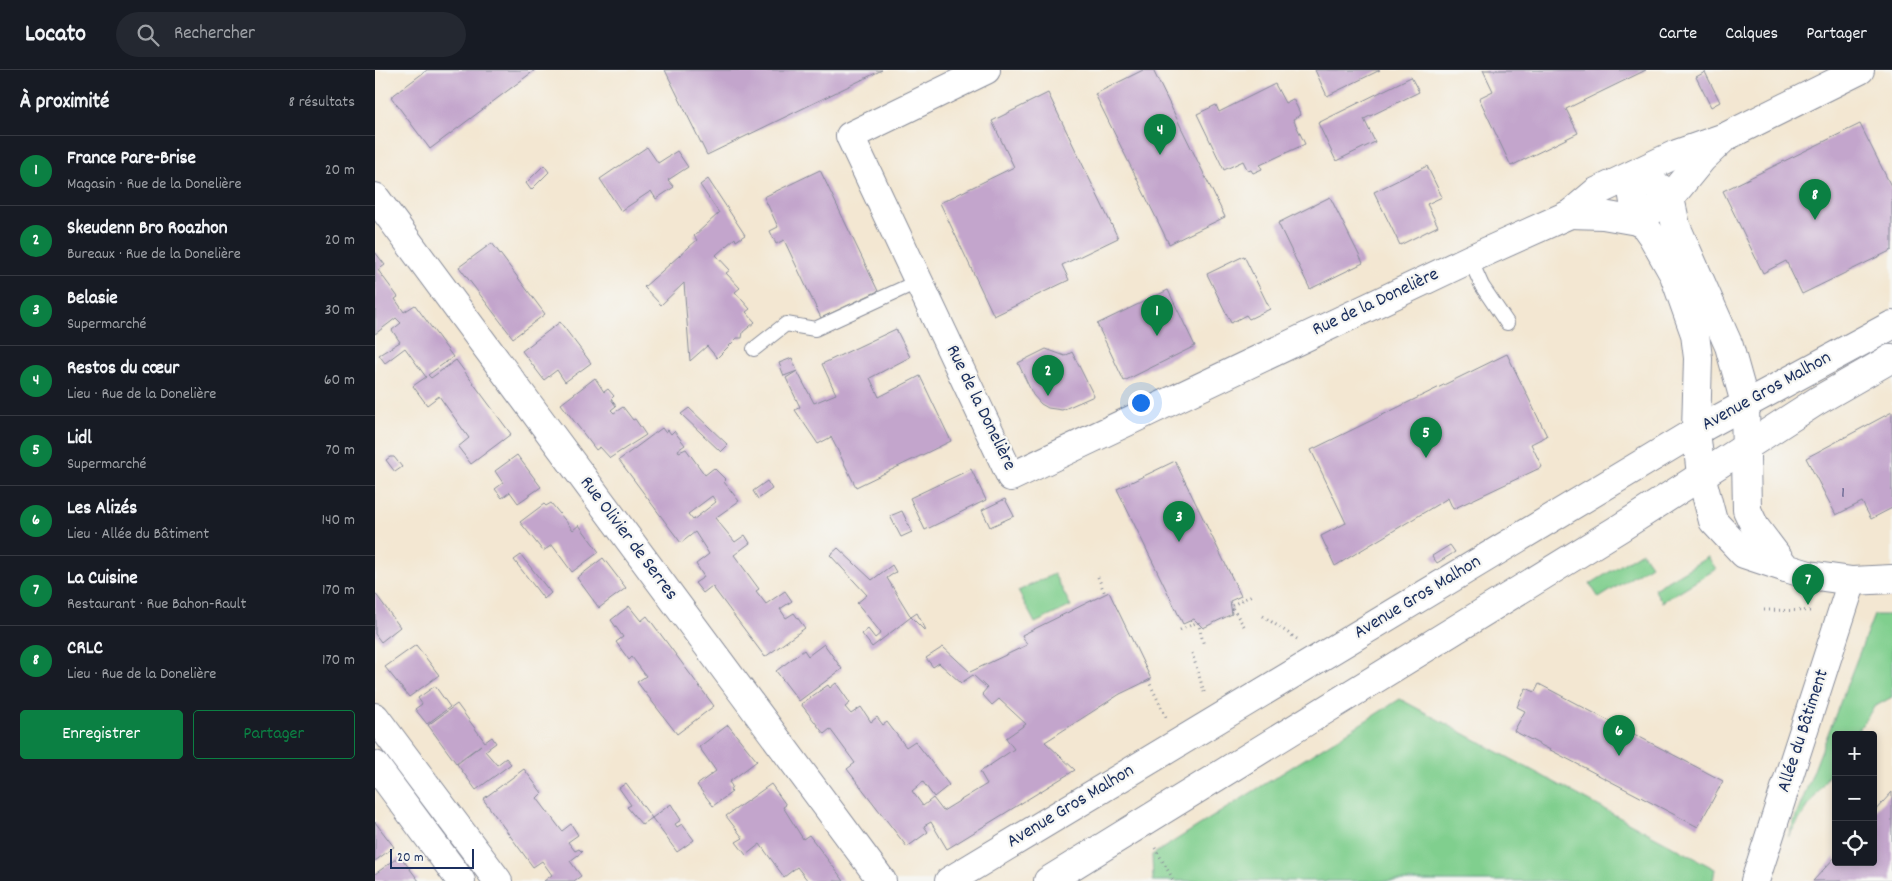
<!DOCTYPE html>
<html lang="fr">
<meta charset="utf-8">
<style>
:root{--surface:#171b24;--page:#242831;--text:#f1f3f6;--muted:#9ea1a6;--line:#363941;--accent:#0b8043}
body{margin:0;font-family:Dekko,sans-serif;background:var(--page);color:var(--text)}
.controls{position:absolute;right:15px;bottom:15px;display:grid;overflow:hidden;border-radius:5px;box-shadow:0 2px 8px #0003}
.controls button{width:45px;height:45px;display:grid;place-items:center;padding:0;border:0;border-bottom:1px solid var(--line);background:var(--surface);color:var(--text);font:25px sans-serif}
.scale{position:absolute;left:15px;bottom:12px;width:84px;box-sizing:border-box;padding-left:5px;border:2px solid #1b2f5e;border-top:0;font-size:14px;line-height:18px;white-space:nowrap;color:#1b2f5e;-webkit-text-stroke:4px #f6f6f2;paint-order:stroke}
.you{position:absolute;left:765px;top:332px;width:18px;height:18px;margin:-12px;border:4px solid #fff;border-radius:50%;background:#1a73e8;box-shadow:0 0 0 8px #1a73e833}
.badge{display:grid;place-items:center;width:32px;height:32px;border-radius:50%;background:var(--accent);color:#fff;font-size:16px;font-weight:700}
.pin{position:absolute;translate:-50% -41px;filter:drop-shadow(0 1px 2px #0008)}
.pin::after{content:'';position:absolute;top:26px;width:18px;height:15px;background:inherit;clip-path:polygon(0 0,100% 0,50% 100%)}
.list{margin:0;padding:0;list-style:none}
h2{display:flex;justify-content:space-between;align-items:center;height:65px;margin:0;padding:0 20px;font-size:21px}
h2 small{font-size:16px;font-weight:400;color:var(--muted)}
.list li{display:grid;grid-template-columns:32px 1fr auto;gap:15px;align-items:center;box-sizing:border-box;height:70px;padding:0 20px;border-top:1px solid var(--line)}
.list b{display:block;font-size:19px;white-space:nowrap}
.list p{margin:0;font-size:16px;white-space:nowrap;color:var(--muted)}
.list em{font-size:16px;font-style:normal;color:var(--muted)}
.actions{display:flex;gap:10px;padding:15px 20px}
.actions a{flex:1;padding:11px 0;border:1px solid var(--accent);border-radius:5px;text-align:center;font-size:18px;color:var(--accent)}
.actions .main{background:var(--accent);color:#fff}
.icon{flex:none;width:28px;height:28px;fill:none;stroke:currentColor;stroke-width:2;stroke-linecap:round;stroke-linejoin:round}
.map{position:relative;flex:none;width:1517px;height:811px;overflow:hidden}
header{display:flex;align-items:center;gap:30px;box-sizing:border-box;height:70px;padding:0 25px;background:var(--surface);border-bottom:1px solid var(--line)}
header strong{font-size:24px}
nav{display:flex;gap:28px;margin-inline-start:auto;font-size:18px}
.search{width:350px;height:45px;background:var(--page);display:flex;align-items:center;gap:12px;box-sizing:border-box;padding:0 18px;border-radius:28px;color:var(--muted);font-size:19px}
main{display:flex}
aside{flex:1;background:var(--surface)}
.map>svg:first-child{display:block}
.green{fill:#80cf8e;stroke:#4e7f76}
.building{fill:#c3a5cc;fill-rule:evenodd}
.lines{fill:none;stroke-linecap:round;stroke-linejoin:round}
.lane-casing{stroke:#878b98;stroke-width:16}
.street-casing{stroke:#878b98;stroke-width:30}
.secondary-casing{stroke:#878b98;stroke-width:30}
.primary-casing{stroke:#878b98;stroke-width:30}
.path{stroke:#878b98;stroke-width:3;stroke-dasharray:1 4;stroke-linecap:butt}
.lane{stroke:#fff;stroke-width:14}
.street{stroke:#fff;stroke-width:28}
.secondary{stroke:#fff;stroke-width:28}
.primary{stroke:#fff;stroke-width:28}
.labels{text-anchor:middle;dominant-baseline:central;stroke-width:4.5;stroke-linejoin:round;paint-order:stroke}
.number-label{font-size:16px;fill:#454c7a}
.street-label{font-size:19px;fill:#1b2f5e;stroke:#f6f6f2}
</style>
<header>
<strong>Locato</strong>
<div class="search"><svg class="icon" aria-label="search" viewBox="0 0 24 24"><circle cx="10" cy="10" r="6"/><path d="M15 15l6 6"/></svg>Rechercher</div>
<nav><a>Carte</a><a>Calques</a><a>Partager</a></nav>
</header>
<main>
<aside>
<h2>À proximité<small>8 résultats</small></h2>
<ul class="list">
<li><span class="badge">1</span><div><b>France Pare-Brise</b><p>Magasin · Rue de la Donelière</p></div><em>20 m</em></li>
<li><span class="badge">2</span><div><b>Skeudenn Bro Roazhon</b><p>Bureaux · Rue de la Donelière</p></div><em>20 m</em></li>
<li><span class="badge">3</span><div><b>Belasie</b><p>Supermarché</p></div><em>30 m</em></li>
<li><span class="badge">4</span><div><b>Restos du cœur</b><p>Lieu · Rue de la Donelière</p></div><em>60 m</em></li>
<li><span class="badge">5</span><div><b>Lidl</b><p>Supermarché</p></div><em>70 m</em></li>
<li><span class="badge">6</span><div><b>Les Alizés</b><p>Lieu · Allée du Bâtiment</p></div><em>140 m</em></li>
<li><span class="badge">7</span><div><b>La Cuisine</b><p>Restaurant · Rue Bahon-Rault</p></div><em>170 m</em></li>
<li><span class="badge">8</span><div><b>CRLC</b><p>Lieu · Rue de la Donelière</p></div><em>170 m</em></li>
</ul>
<div class="actions"><a class="main">Enregistrer</a><a>Partager</a></div>
</aside>
<div class="map">
<svg width="1517" height="811" viewBox="0 0 1517 811">
<rect width="100%" height="100%" fill="#f6f6f2"/>
<filter id="ink" filterUnits="userSpaceOnUse"><feTurbulence type="fractalNoise" baseFrequency=".02" numOctaves="2"/><feDisplacementMap in="SourceGraphic" scale="10" xChannelSelector="R" yChannelSelector="G"/><feConvolveMatrix kernelMatrix="1 2 1 2 8 2 1 2 1" color-interpolation-filters="sRGB"/></filter>
<filter id="wash" filterUnits="userSpaceOnUse"><feTurbulence type="fractalNoise" baseFrequency=".0096" numOctaves="4" result="noise"/><feDisplacementMap in="SourceGraphic" scale="20" xChannelSelector="R" yChannelSelector="G"/><feGaussianBlur stdDeviation="1.12" result="paint"/><feColorMatrix in="noise" values="0 0 0 0 0 0 0 0 0 0 0 0 0 0 0 0 0 1.4 0 .05"/><feComposite in="paint" operator="in"/></filter>
<g filter="url(#wash)">
<rect width="100%" height="100%" fill="#f3e7d2"/>
<g class="green">
<polygon points="1267,482 1276,495 1224,528 1215,514"/>
<polygon points="1333,487 1341,499 1287,532 1279,519"/>
<polygon points="679,504 696,536 660,553 643,521"/>
<polygon points="1499,545 1517,545 1517,627 1499,637 1480,665 1461,665 1461,694 1413,767"/>
<polygon points="1025,629 1340,799 1338,811 778,811 777,785"/>
</g>
<g id="blocks">
<g class="building">
<polygon points="52,0 160,0 55,79 16,27"/>
<polygon points="290,0 507,0 332,85"/>
<polygon points="768,0 778,0 850,147 794,174 720,24"/>
<polygon points="940,0 1005,0 952,26"/>
<polygon points="1108,0 1271,0 1191,39 1203,63 1136,96 1104,28 1118,21"/>
<polygon points="1330,2 1345,32 1336,37 1321,7"/>
<polygon points="1036,7 1044,22 989,49 1000,72 961,91 943,53"/>
<polygon points="900,14 910,33 918,29 926,45 918,49 930,74 885,95 887,99 878,103 876,100 873,101 868,91 849,100 822,44 841,35 844,42"/>
<polygon points="673,23 743,168 687,195 694,210 619,246 565,133 639,97 617,51"/>
<polygon points="1485,54 1517,118 1517,180 1427,224 1411,191 1388,203 1348,121"/>
<polygon points="272,77 283,93 302,81 313,97 293,110 299,117 281,129 276,121 246,141 225,109"/>
<polygon points="169,95 174,102 156,120 151,113"/>
<polygon points="1052,96 1067,127 1052,134 1063,156 1025,175 999,122"/>
<polygon points="445,100 503,221 446,248 409,170 401,174 395,161 403,157 389,127"/>
<polygon points="333,109 370,165 361,171 360,168 341,185 355,200 351,203 365,218 360,222 375,239 371,242 380,252 368,262 367,268 362,268 342,288 332,276 315,291 309,213 286,235 269,217 322,170 319,166 344,143 325,115"/>
<polygon points="955,127 988,193 935,219 903,153"/>
<polygon points="117,173 170,244 138,268 84,197"/>
<polygon points="0,182 10,195 3,200 23,227 20,229 29,242 40,235 78,287 53,305 56,308 81,290 136,364 96,394 83,377 94,368 64,326 52,335 38,316 51,307 30,278 10,293 4,285 25,272 17,260 26,253 21,248 0,264"/>
<polygon points="869,186 895,239 874,249 871,245 856,253 832,204"/>
<polygon points="793,220 820,276 749,311 722,254"/>
<polygon points="185,252 216,293 190,312 182,300 169,310 147,281"/>
<polygon points="521,259 535,287 495,308 504,327 545,306 576,371 481,417 456,367 443,374 420,340 425,337 411,308 422,301 439,333 461,324 447,294"/>
<polygon points="671,279 690,286 697,282 719,326 687,340 673,338 666,334 658,325 643,293"/>
<polygon points="1132,284 1172,366 1156,374 1167,397 1078,439 1073,428 960,496 946,466 971,453 936,380"/>
<polygon points="417,288 422,301 409,306 404,293"/>
<polygon points="220,308 229,322 233,319 239,326 236,329 241,336 236,340 239,343 248,337 258,350 260,349 271,365 235,388 225,377 221,380 186,334"/>
<polygon points="314,338 353,375 346,382 306,344"/>
<polygon points="1517,342 1517,438 1496,449 1487,432 1461,445 1431,388"/>
<path d="M 287,358 L 290,362 L 293,360 L 296,364 L 299,361 L 310,375 L 303,380 L 304,382 L 311,379 L 330,405 L 339,398 L 351,410 L 349,412 L 364,431 L 340,448 L 360,472 L 370,465 L 375,473 L 359,485 L 384,519 L 381,521 L 391,534 L 410,521 L 417,531 L 405,539 L 411,548 L 419,543 L 430,558 L 390,587 L 337,516 L 328,523 L 320,513 L 329,507 L 321,494 L 334,484 L 320,462 L 306,473 L 244,390 ZM 337,426 L 341,432 L 318,450 L 313,444 Z"/>
<polygon points="142,385 166,417 143,433 135,422 127,428 120,419 128,413 120,401"/>
<polygon points="15,387 19,387 27,397 20,402 11,390"/>
<polygon points="800,391 866,526 855,531 857,544 828,558 819,549 808,554 742,419"/>
<polygon points="596,399 611,430 550,460 535,428"/>
<polygon points="392,411 397,419 383,429 378,421"/>
<polygon points="630,429 639,446 615,457 607,440"/>
<polygon points="176,433 198,460 204,455 224,482 197,502 177,475 168,481 145,452 169,434 171,436"/>
<polygon points="527,441 537,462 526,467 515,446"/>
<polygon points="1075,475 1080,482 1062,493 1057,486"/>
<polygon points="463,478 497,510 517,495 521,502 512,508 536,547 497,577 487,564 493,559 500,568 506,563 482,533 492,525 455,485"/>
<polygon points="146,485 176,523 169,529 139,490"/>
<polygon points="228,488 251,518 224,538 202,508"/>
<polygon points="734,522 776,609 745,624 670,672 700,700 572,779 556,752 549,756 553,762 532,777 472,699 480,693 455,659 449,664 426,634 453,615 455,618 461,613 475,633 470,637 476,644 486,637 496,652 502,647 508,655 512,652 531,677 540,671 574,715 559,727 548,712 537,721 548,736 558,728 568,741 612,714 605,702 639,679 631,668 651,654 624,629 617,635 607,624 612,618 598,605 586,613 564,593 558,597 551,588 568,577 595,602 652,575 647,565"/>
<polygon points="0,523 25,557 6,572 0,564"/>
<polygon points="254,536 266,551 272,546 339,636 302,664 262,612 271,606 257,587 254,590 241,572 248,567 236,550"/>
<polygon points="542,543 551,560 550,561 536,547"/>
<polygon points="449,574 467,599 424,631 401,601 429,580 433,586"/>
<polygon points="41,575 64,605 34,627 10,597"/>
<polygon points="1164,614 1348,711 1323,757 1139,661 1150,641 1142,637 1151,618 1160,622"/>
<polygon points="60,616 75,637 52,654 40,639 47,634 43,628"/>
<polygon points="82,634 110,672 117,667 121,673 110,681 122,695 131,688 136,694 101,720 82,694 106,675 81,693 53,655"/>
<polygon points="353,655 382,691 354,712 357,716 355,720 357,722 338,736 322,715 341,701 324,677"/>
<polygon points="149,699 167,723 162,728 187,761 196,754 203,765 193,772 200,781 204,779 207,782 195,791 206,806 199,811 169,811 177,805 167,791 158,797 108,729"/>
<polygon points="251,713 277,748 267,755 252,737 256,735 244,718"/>
<polygon points="396,714 411,735 408,737 428,769 434,765 469,811 433,811 422,797 409,807 385,774 371,785 361,772 368,768 351,746"/>
<polygon points="1517,722 1517,811 1438,811 1461,786 1461,792 1498,792 1498,743"/>
<polygon points="296,734 306,750 300,754 302,757 307,754 319,770 302,782 277,748"/>
<polygon points="0,752 19,777 0,791"/>
<polygon points="25,786 44,811 0,811 0,804"/>
</g>
</g>
</g>
<g filter="url(#ink)">
<use href="#blocks" fill-opacity="0" stroke="#878b98" stroke-width="1"/>
<g class="lines">
<defs>
<g id="lane">
<polyline points="1095,189 1107,216 1132,253"/>
<polyline points="379,279 411,254 440,259 544,211"/>
</g>
<g id="street">
<polyline points="611,0 475,66 636,407 1095,189 1195,144 1221,122 1299,85 1350,67 1485,0"/>
<polyline points="1260,104 1257,120 1262,151 1270,156 1277,166 1299,205 1320,264 1323,288 1321,361 1326,405 1338,451 1369,484 1411,498 1434,505 1477,511 1517,509"/>
<polyline points="1260,104 1287,119 1295,128 1301,156 1354,276 1370,333 1372,440 1380,457 1411,498"/>
<polyline points="0,127 507,811"/>
<polyline points="1195,144 1228,145 1262,151 1295,128 1327,89 1347,70"/>
<polyline points="1380,811 1477,511"/>
</g>
<g id="secondary">
<polyline points="574,811 1321,361 1517,255"/>
<polyline points="673,811 1245,458 1442,331 1517,288"/>
</g>
<g id="primary">
<polyline points="0,647 123,811"/>
<polyline points="0,695 86,811"/>
</g>
</defs>
<use href="#lane" class="lane-casing"/>
<use href="#street" class="street-casing"/>
<use href="#secondary" class="secondary-casing"/>
<use href="#primary" class="primary-casing"/>
<g class="path">
<polyline points="723,507 730,524"/>
<polyline points="1389,540 1439,541"/>
<polyline points="888,546 922,569"/>
<polyline points="869,556 856,536 877,525"/>
<polyline points="805,560 823,552 829,576"/>
<polyline points="817,583 830,625"/>
<polyline points="773,610 792,649"/>
<polyline points="780,778 799,811"/>
</g>
<use href="#lane" class="lane"/>
<use href="#street" class="street"/>
<use href="#secondary" class="secondary"/>
<use href="#primary" class="primary"/>
</g>
</g>
<g class="labels">
<g class="number-label">
<text x="1468" y="423">1</text>
</g>
<g class="street-label">
<text transform="translate(1001 233) rotate(-25)">Rue de la Donelière</text>
<text transform="translate(1392 322) rotate(-29)">Avenue Gros Malhon</text>
<text transform="translate(605 338) rotate(64)">Rue de la Donelière</text>
<text transform="translate(253 469) rotate(53)">Rue Olivier de Serres</text>
<text transform="translate(1043 528) rotate(-31)">Avenue Gros Malhon</text>
<text transform="translate(1429 661) rotate(-72)">Allée du Bâtiment</text>
<text transform="translate(696 737) rotate(-31)">Avenue Gros Malhon</text>
</g>
</g>
</svg>
<div class="controls">
<button>+</button>
<button>−</button>
<button><svg class="icon" aria-label="locate" viewBox="0 0 24 24"><circle cx="12" cy="12" r="6"/><path d="M12 2v4M12 18v4M2 12h4M18 12h4"/></svg></button>
</div>
<div class="scale">20 m</div>
<div class="you"></div>
<div class="pin badge" style="left:782px;top:266px">1</div>
<div class="pin badge" style="left:673px;top:326px">2</div>
<div class="pin badge" style="left:804px;top:472px">3</div>
<div class="pin badge" style="left:785px;top:85px">4</div>
<div class="pin badge" style="left:1051px;top:388px">5</div>
<div class="pin badge" style="left:1244px;top:686px">6</div>
<div class="pin badge" style="left:1433px;top:535px">7</div>
<div class="pin badge" style="left:1440px;top:150px">8</div>
</div>
</main>
